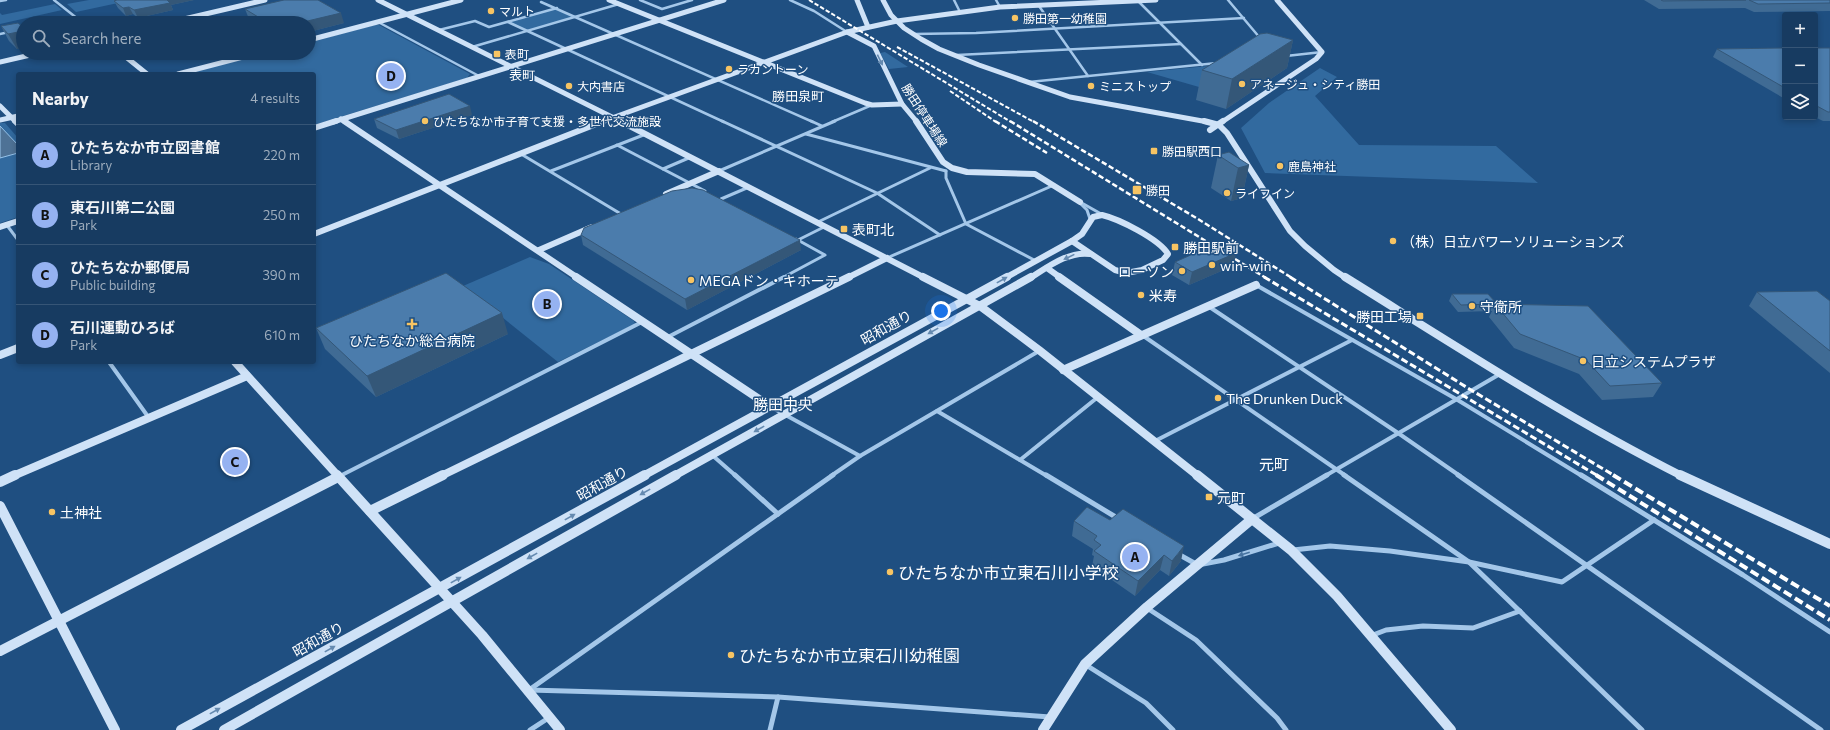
<!DOCTYPE html>
<meta charset="utf-8">
<style>
:root{--surface:#173b61;--page:#24466a;--text:#f1f3f6;--muted:#9eadbd;--line:#365576;--accent:#95b2f1}
body{margin:0;font-family:Commissioner,"Noto Sans JP",sans-serif;background:var(--page);color:var(--text)}
.controls{position:absolute;right:12px;top:12px;display:grid;overflow:hidden;border-radius:4px;box-shadow:0 2px 6px #0003}
.controls button{width:36px;height:36px;display:grid;place-items:center;padding:0;border:0;border-bottom:1px solid var(--line);background:var(--surface);color:var(--text);font:20px sans-serif}
.you{position:absolute;left:941px;top:311px;width:14px;height:14px;margin:-10px;border:3px solid #fff;border-radius:50%;background:#1a73e8;box-shadow:0 0 0 6px #1a73e833}
.badge{display:grid;place-items:center;width:26px;height:26px;border-radius:50%;background:var(--accent);color:#111;font-size:13px;font-weight:700}
.pin{position:absolute;translate:-50% -50%;border:2px solid #fff;box-shadow:0 1px 4px #0006}
.list{margin:0;padding:0;list-style:none}
h2{display:flex;justify-content:space-between;align-items:center;height:52px;margin:0;padding:0 16px;font-size:17px}
h2 small{font-size:13px;font-weight:400;color:var(--muted)}
.list li{display:grid;grid-template-columns:26px 1fr auto;gap:12px;align-items:center;box-sizing:border-box;height:60px;padding:0 16px;border-top:1px solid var(--line)}
.list b{display:block;font-size:15px;white-space:nowrap}
.list p{margin:0;font-size:13px;white-space:nowrap;color:var(--muted)}
.list em{font-size:13px;font-style:normal;color:var(--muted)}
.icon{flex:none;width:22px;height:22px;fill:none;stroke:currentColor;stroke-width:2;stroke-linecap:round;stroke-linejoin:round}
.map{position:relative;flex:none;width:1830px;height:730px;overflow:hidden}
.search{position:absolute;background:var(--surface);box-shadow:0 2px 6px #0003;left:16px;top:16px;width:300px;height:44px;display:flex;align-items:center;gap:10px;box-sizing:border-box;padding:0 14px;border-radius:22px;color:var(--muted);font-size:15px}
.panel{position:absolute;background:var(--surface);box-shadow:0 2px 6px #0003;left:16px;top:72px;width:300px;height:292px;border-radius:4px}
.map>svg:first-child{display:block}
.green{fill:#326a9f}
.water{fill:#4e7296;stroke:#97c3ea}
.lines{fill:none;stroke-linecap:round;stroke-linejoin:round}
.street-far3{stroke:#a4c7e9;stroke-width:2.5}
.street-far2{stroke:#a4c7e9;stroke-width:3}
.street-far1{stroke:#a4c7e9;stroke-width:4}
.street{stroke:#a4c7e9;stroke-width:5}
.secondary-far3{stroke:#cfe2f7;stroke-width:5}
.secondary-far2{stroke:#cfe2f7;stroke-width:6}
.secondary-far1{stroke:#cfe2f7;stroke-width:8}
.secondary{stroke:#cfe2f7;stroke-width:10}
.rail-far3{stroke:#fff;stroke-width:2;stroke-dasharray:4.5 2;stroke-linecap:butt}
.rail-far2{stroke:#fff;stroke-width:2.5;stroke-dasharray:5.5 2.5;stroke-linecap:butt}
.rail-far1{stroke:#fff;stroke-width:3;stroke-dasharray:7 3;stroke-linecap:butt}
.rail{stroke:#fff;stroke-width:4;stroke-dasharray:9 4;stroke-linecap:butt}
.wall{fill:#406b94}
.shaded-wall{fill:#345778}
.building{fill:#4b7cac;stroke:#345778}
.oneway{fill:#658ab0}
.oneway2{fill:#4773a0}
.poi-dot{fill:#f7c463;stroke:#1f4f81;stroke-width:1.5}
.labels{text-anchor:middle;dominant-baseline:central;stroke-width:3;stroke-linejoin:round;paint-order:stroke}
.far-poi-label{font-size:12px;fill:#fff;stroke:#1f4f81;text-anchor:start}
.far-street-label{font-size:12px;fill:#fff;stroke:#1f4f81}
.far-neighbourhood-label{font-size:13px;fill:#fff;stroke:#1f4f81}
.poi-label{font-size:14px;fill:#fff;stroke:#1f4f81;text-anchor:start}
.street-label{font-size:14px;fill:#fff;stroke:#1f4f81}
.neighbourhood-label{font-size:15px;fill:#fff;stroke:#1f4f81}
.near-poi-label{font-size:17px;fill:#fff;stroke:#1f4f81;text-anchor:start}
</style>
<div class="map">
<svg width="1830" height="730" viewBox="0 0 1830 730">
<rect width="100%" height="100%" fill="#1f4f81"/>
<g class="green">
<polygon points="89,0 132,0 76,12 67,4"/>
<polygon points="55,4 62,10 0,24 0,13 2,15"/>
<polygon points="557,8 576,17 528,31 508,22"/>
<polygon points="375,25 379,25 470,74 467,78 314,125 314,74 185,74 267,53 309,53 309,42"/>
<polygon points="885,52 908,67 889,69 880,53"/>
<polygon points="1229,64 1206,89 1147,72"/>
<polygon points="1320,68 1337,77 1315,96 1359,145 1496,146 1538,183 1265,173 1241,128 1269,103"/>
<polygon points="0,123 5,123 18,138 18,217 0,223"/>
<polygon points="530,257 549,264 634,321 635,324 558,362 463,286"/>
</g>
<polygon class="water" points="0,126 18,145 18,153 0,158"/>
<g class="lines">
<g class="street-far3">
<polyline points="54,0 83,23"/>
<polyline points="640,0 662,9 692,0"/>
<polyline points="790,0 814,11 847,32"/>
<polyline points="954,0 960,12"/>
<polyline points="996,0 1000,7"/>
<polyline points="1228,0 1260,38"/>
<polyline points="0,1 6,0"/>
<polyline points="1138,1 1202,65"/>
<polyline points="541,2 813,122"/>
<polyline points="1039,6 1088,76"/>
<polyline points="378,22 479,76"/>
<polyline points="508,22 724,122"/>
<polyline points="52,23 76,18"/>
<polyline points="439,30 475,21 489,27 557,8"/>
<polyline points="0,34 9,32"/>
<polyline points="914,34 976,33 1244,18"/>
<polyline points="472,47 619,4"/>
<polyline points="957,55 1181,44"/>
<polyline points="1286,56 1322,52"/>
<polyline points="1029,82 1217,63"/>
<polyline points="832,122 872,105"/>
</g>
<g class="street-far2">
<polyline points="722,121 877,193 940,235"/>
<polyline points="811,121 822,126"/>
<polyline points="806,134 946,171"/>
<polyline points="617,145 705,191"/>
<polyline points="521,154 621,214"/>
<polyline points="663,169 691,157"/>
<polyline points="551,171 646,134"/>
<polyline points="719,171 835,121"/>
<polyline points="946,171 946,178 966,224 1036,261"/>
<polyline points="721,199 749,187"/>
<polyline points="1080,202 1103,215"/>
<polyline points="1081,204 1087,210 1090,219"/>
<polyline points="818,222 930,168"/>
<polyline points="6,224 18,240"/>
<polyline points="798,240 826,226"/>
<polyline points="887,258 1054,185"/>
<polyline points="782,278 825,255 796,239"/>
</g>
<g class="street-far1">
<polyline points="1256,285 1456,399 1582,476"/>
<polyline points="1208,306 1398,433 1460,476"/>
<polyline points="1142,335 1346,476"/>
<polyline points="668,337 784,277"/>
<polyline points="109,362 149,418"/>
<polyline points="771,407 860,456"/>
<polyline points="937,411 1047,476"/>
<polyline points="1155,441 1352,340"/>
<polyline points="712,455 736,476"/>
<polyline points="1020,460 1098,397"/>
<polyline points="340,476 642,322"/>
<polyline points="831,476 860,456 1039,351"/>
<polyline points="1325,476 1500,374"/>
</g>
<g class="street">
<polyline points="735,475 778,514"/>
<polyline points="1046,475 1119,519"/>
<polyline points="1344,475 1469,562 1642,730"/>
<polyline points="1458,475 1821,730"/>
<polyline points="1581,475 1743,575 1830,632"/>
<polyline points="1252,519 1327,475"/>
<polyline points="1293,550 1330,546 1390,551 1469,562 1562,582 1654,520"/>
<polyline points="1178,554 1196,564"/>
<polyline points="1203,564 1224,560 1279,543"/>
<polyline points="1147,608 1196,640 1277,718 1286,730"/>
<polyline points="1373,635 1386,630 1423,626 1473,628 1520,611"/>
<polyline points="1086,665 1146,703 1173,730"/>
<polyline points="529,690 833,475"/>
<polyline points="529,690 778,697 1050,717"/>
<polyline points="530,730 550,717"/>
<polyline points="770,730 778,697"/>
</g>
<g class="secondary-far3">
<polyline points="378,0 622,122"/>
<polyline points="609,0 865,103 872,105 902,104"/>
<polyline points="857,0 868,27"/>
<polyline points="883,0 891,15 904,28 921,39 939,49 979,65 1070,97 1208,122"/>
<polyline points="167,23 265,0"/>
<polyline points="847,32 874,46 902,104 917,122"/>
<polyline points="309,40 461,0"/>
<polyline points="121,53 147,74"/>
<polyline points="0,62 39,53"/>
<polyline points="178,74 259,53"/>
<polyline points="0,106 16,122"/>
<polyline points="341,119 346,122"/>
<polyline points="0,120 18,116"/>
<polyline points="333,122 724,0"/>
<polyline points="601,122 847,32 897,21 1000,7 1156,0"/>
<polyline points="1222,122 1316,59 1322,52 1277,0"/>
</g>
<g class="secondary-far2">
<polyline points="15,121 18,124"/>
<polyline points="344,121 578,278"/>
<polyline points="620,121 925,278"/>
<polyline points="916,121 943,162 952,168 967,172 1035,174 1080,202"/>
<polyline points="1204,121 1219,125 1227,133 1290,231 1305,246 1334,270 1346,278"/>
<polyline points="314,128 336,121"/>
<polyline points="1210,130 1223,121"/>
<polyline points="666,194 719,171"/>
<path d="M 1102,215 C 1119,219 1159,239 1168,254 L 1163,260 L 1142,270 L 1126,273 L 1115,270 L 1072,241 L 1082,234 L 1093,217 Z"/>
<polyline points="0,227 18,221"/>
<polyline points="314,234 604,121"/>
<polyline points="539,250 592,227"/>
<polyline points="1047,268 1061,278"/>
<polyline points="847,278 887,258"/>
<polyline points="1005,278 1072,241"/>
<path d="M 1030,278 C 1048,267 1068,251 1090,254"/>
</g>
<g class="secondary-far1">
<polyline points="576,277 771,407"/>
<polyline points="923,277 980,306 1039,350 1198,476"/>
<polyline points="1059,277 1141,335"/>
<path d="M 1345,277 C 1456,346 1565,417 1682,476"/>
<polyline points="0,355 18,348"/>
<polyline points="235,362 338,476"/>
<polyline points="1063,370 1256,285"/>
<polyline points="13,476 247,376"/>
<polyline points="441,476 849,277"/>
<polyline points="643,476 1007,277"/>
<polyline points="674,476 1031,277"/>
</g>
<g class="secondary">
<polyline points="337,475 482,635 560,730"/>
<polyline points="1197,475 1291,550 1337,596 1451,730"/>
<polyline points="1680,475 1830,544"/>
<polyline points="0,482 15,475"/>
<polyline points="0,506 115,730"/>
<polyline points="370,511 443,475"/>
<polyline points="0,651 338,477"/>
<polyline points="181,730 645,475"/>
<polyline points="224,730 676,475"/>
<polyline points="1043,730 1085,664 1147,607 1252,519"/>
</g>
<g class="rail-far3">
<polyline points="809,0 1011,122"/>
<polyline points="897,47 1034,122"/>
<polyline points="950,91 996,122"/>
</g>
<g class="rail-far2">
<polyline points="995,121 1047,153"/>
<polyline points="1010,121 1266,278"/>
<polyline points="1033,121 1198,219 1292,278"/>
</g>
<g class="rail-far1">
<polyline points="1264,277 1598,476"/>
<polyline points="1290,277 1471,390 1615,476"/>
</g>
<g class="rail">
<polyline points="1596,475 1830,620"/>
<polyline points="1613,475 1830,606"/>
</g>
</g>
<g class="wall">
<polygon points="117,0 194,0 171,5 173,10 138,18 133,14 126,16 118,8 114,1"/>
<polygon points="1644,0 1830,0 1830,11 1754,12 1745,8 1659,9"/>
<polygon points="245,9 344,23 309,32 309,23 255,23 249,19"/>
<polygon points="1,26 23,27 17,49 9,41"/>
<polygon points="1293,40 1287,68 1226,109 1196,100 1202,70"/>
<polygon points="1785,48 1785,99 1713,57 1717,49"/>
<polygon points="1815,48 1830,48 1830,121 1823,121 1815,117"/>
<polygon points="472,115 399,139 377,128 374,119"/>
<polygon points="1218,155 1249,165 1242,198 1231,201 1211,188"/>
<polygon points="581,235 801,250 687,310 583,245"/>
<polygon points="1175,262 1234,263 1227,267 1226,269 1189,285 1172,275"/>
<polygon points="1757,292 1830,301 1830,373 1749,306"/>
<polygon points="1452,294 1497,304 1662,383 1653,397 1602,400 1579,374 1514,348 1489,317 1492,311 1458,312 1449,301"/>
<polygon points="316,328 508,334 376,397 325,349"/>
<polygon points="1110,520 1181,561 1169,576 1160,570 1135,596 1092,566 1094,556 1092,555 1093,549 1072,536 1074,521"/>
</g>
<g class="shaded-wall">
<polygon points="165,0 194,0 171,5 173,10 138,18 134,10"/>
<polygon points="129,7 133,14 126,16 123,8"/>
<polygon points="341,13 344,23 309,32 309,23 299,23"/>
<polygon points="23,31 23,48 17,49 8,34"/>
<polygon points="1293,40 1287,68 1226,109 1232,79"/>
<polygon points="470,106 472,115 399,139 396,130"/>
<polygon points="1249,165 1242,198 1231,201 1238,168"/>
<polygon points="800,240 801,250 687,310 685,299"/>
<polygon points="1237,250 1234,263 1227,267 1226,269 1189,285 1192,272"/>
<polygon points="502,313 508,334 376,397 367,376"/>
<polygon points="1184,546 1181,561 1169,576 1172,561"/>
<polygon points="1164,555 1160,570 1135,596 1138,581"/>
</g>
<g class="building">
<polygon points="117,0 167,0 170,3 134,10 129,7 123,8 114,1"/>
<polygon points="284,0 318,0 341,13 299,23 268,23 245,9"/>
<polygon points="1661,0 1746,0 1663,1"/>
<polygon points="1749,0 1830,0 1830,3 1758,4"/>
<polygon points="18,23 23,27 23,31 8,34 1,26"/>
<polygon points="1267,33 1293,40 1232,79 1202,70 1260,34"/>
<polygon points="1785,48 1785,88 1717,49"/>
<polygon points="1815,48 1830,48 1830,112 1828,112 1815,105"/>
<polygon points="449,94 470,106 396,130 374,119"/>
<polygon points="1229,152 1249,165 1238,168 1218,155"/>
<polygon points="692,188 703,190 800,240 685,299 581,235 584,228 672,191"/>
<polygon points="1222,241 1237,250 1227,254 1229,256 1192,272 1175,262"/>
<polygon points="446,273 502,313 367,376 316,328"/>
<polygon points="1817,291 1830,301 1830,351 1757,292"/>
<polygon points="1452,294 1488,294 1497,304 1494,304 1461,305"/>
<polygon points="1495,304 1588,306 1662,383 1610,386 1586,360 1520,334"/>
<polygon points="1087,507 1110,520 1123,509 1184,546 1172,561 1164,555 1138,581 1094,551 1101,545 1094,540 1097,536 1074,521"/>
</g>
<defs><path id="oneway-solid" d="M-6-.8H1V-3.2L6.5 0L1 3.2V.8H-6Z"/></defs>
<g class="oneway">
<use href="#oneway-solid" transform="translate(880 60) rotate(64)"/>
<use href="#oneway-solid" transform="translate(1069 257) rotate(154)"/>
<use href="#oneway-solid" transform="translate(1002 280) rotate(-29)"/>
<use href="#oneway-solid" transform="translate(933 331) rotate(151)"/>
<use href="#oneway-solid" transform="translate(759 429) rotate(151)"/>
<use href="#oneway-solid" transform="translate(645 492) rotate(151)"/>
<use href="#oneway-solid" transform="translate(570 517) rotate(-29)"/>
<use href="#oneway-solid" transform="translate(532 556) rotate(151)"/>
<use href="#oneway-solid" transform="translate(456 580) rotate(-29)"/>
<use href="#oneway-solid" transform="translate(330 649) rotate(-29)"/>
<use href="#oneway-solid" transform="translate(215 711) rotate(-29)"/>
</g>
<use class="oneway2" href="#oneway-solid" transform="translate(1244 554) rotate(163)"/>
<g class="poi-dot">
<circle cx="491" cy="11" r="4"/>
<circle cx="1015" cy="18" r="4"/>
<rect x="493" y="50" width="8" height="8" rx="2"/>
<circle cx="729" cy="69" r="4"/>
<circle cx="1242" cy="84" r="4"/>
<circle cx="569" cy="86" r="4"/>
<circle cx="1091" cy="86" r="4"/>
<circle cx="425" cy="121" r="4"/>
<rect x="1150" y="147" width="8" height="8" rx="2"/>
<circle cx="1280" cy="166" r="4"/>
<rect x="1132" y="185" width="10" height="10" rx="2"/>
<circle cx="1227" cy="193" r="4"/>
<rect x="840" y="225" width="8" height="8" rx="2"/>
<circle cx="1393" cy="241" r="4"/>
<rect x="1171" y="243" width="8" height="8" rx="2"/>
<circle cx="1212" cy="265" r="4"/>
<circle cx="1182" cy="271" r="4"/>
<circle cx="691" cy="280" r="4"/>
<circle cx="1141" cy="295" r="4"/>
<circle cx="1472" cy="306" r="4"/>
<rect x="1416" y="312" width="8" height="8" rx="2"/>
<path d="M410 318h4v4h4v4h-4v4h-4v-4h-4v-4h4z"/>
<circle cx="1583" cy="361" r="4"/>
<circle cx="1218" cy="398" r="4"/>
<rect x="1205" y="493" width="8" height="8" rx="2"/>
<circle cx="52" cy="512" r="4"/>
<circle cx="890" cy="572" r="4"/>
<circle cx="731" cy="655" r="4"/>
</g>
<g class="labels">
<g class="far-poi-label">
<text x="499" y="11">マルト</text>
<text x="1023" y="18">勝田第一幼稚園</text>
<text x="505" y="54">表町</text>
<text x="737" y="69">ラカントーン</text>
<text x="1250" y="84">アネージュ・シティ勝田</text>
<text x="577" y="86">大内書店</text>
<text x="1099" y="86">ミニストップ</text>
<text x="433" y="121">ひたちなか市子育て支援・多世代交流施設</text>
<text x="1162" y="151">勝田駅西口</text>
<text x="1288" y="166">鹿島神社</text>
<text x="1146" y="190">勝田</text>
<text x="1235" y="193">ライフイン</text>
</g>
<g class="far-street-label">
<text transform="translate(925 115) rotate(57)">勝田停車場線</text>
</g>
<g class="far-neighbourhood-label">
<text x="522" y="75">表町</text>
<text x="798" y="96">勝田泉町</text>
</g>
<g class="poi-label">
<text x="852" y="229">表町北</text>
<text x="1401" y="241">（株）日立パワーソリューションズ</text>
<text x="1183" y="247">勝田駅前</text>
<text x="1220" y="265">win-win</text>
<text x="1174" y="271" text-anchor="end">ローソン</text>
<text x="699" y="280">MEGAドン・キホーテ</text>
<text x="1149" y="295">米寿</text>
<text x="1480" y="306">守衛所</text>
<text x="1412" y="316" text-anchor="end">勝田工場</text>
<text x="412" y="340" text-anchor="middle">ひたちなか総合病院</text>
<text x="1591" y="361">日立システムプラザ</text>
<text x="1226" y="398">The Drunken Duck</text>
<text x="1217" y="497">元町</text>
<text x="60" y="512">土神社</text>
</g>
<g class="street-label">
<text transform="translate(886 327) rotate(-29)">昭和通り</text>
<text transform="translate(602 483) rotate(-29)">昭和通り</text>
<text transform="translate(318 639) rotate(-29)">昭和通り</text>
</g>
<g class="neighbourhood-label">
<text x="783" y="404">勝田中央</text>
<text x="1274" y="464">元町</text>
</g>
<g class="near-poi-label">
<text x="898" y="572">ひたちなか市立東石川小学校</text>
<text x="739" y="655">ひたちなか市立東石川幼稚園</text>
</g>
</g>
</svg>
<div class="controls">
<button>+</button>
<button>−</button>
<button><svg class="icon" aria-label="layers" viewBox="0 0 24 24"><path d="M12 4l9 5-9 5-9-5zM3 14l9 5 9-5"/></svg></button>
</div>
<div class="you"></div>
<div class="pin badge" style="left:1135px;top:557px">A</div>
<div class="pin badge" style="left:547px;top:304px">B</div>
<div class="pin badge" style="left:235px;top:462px">C</div>
<div class="pin badge" style="left:391px;top:76px">D</div>
<div class="search"><svg class="icon" aria-label="search" viewBox="0 0 24 24"><circle cx="10" cy="10" r="6"/><path d="M15 15l6 6"/></svg>Search here</div>
<section class="panel">
<h2>Nearby<small>4 results</small></h2>
<ul class="list">
<li><span class="badge">A</span><div><b>ひたちなか市立図書館</b><p>Library</p></div><em>220 m</em></li>
<li><span class="badge">B</span><div><b>東石川第二公園</b><p>Park</p></div><em>250 m</em></li>
<li><span class="badge">C</span><div><b>ひたちなか郵便局</b><p>Public building</p></div><em>390 m</em></li>
<li><span class="badge">D</span><div><b>石川運動ひろば</b><p>Park</p></div><em>610 m</em></li>
</ul>
</section>
</div>
